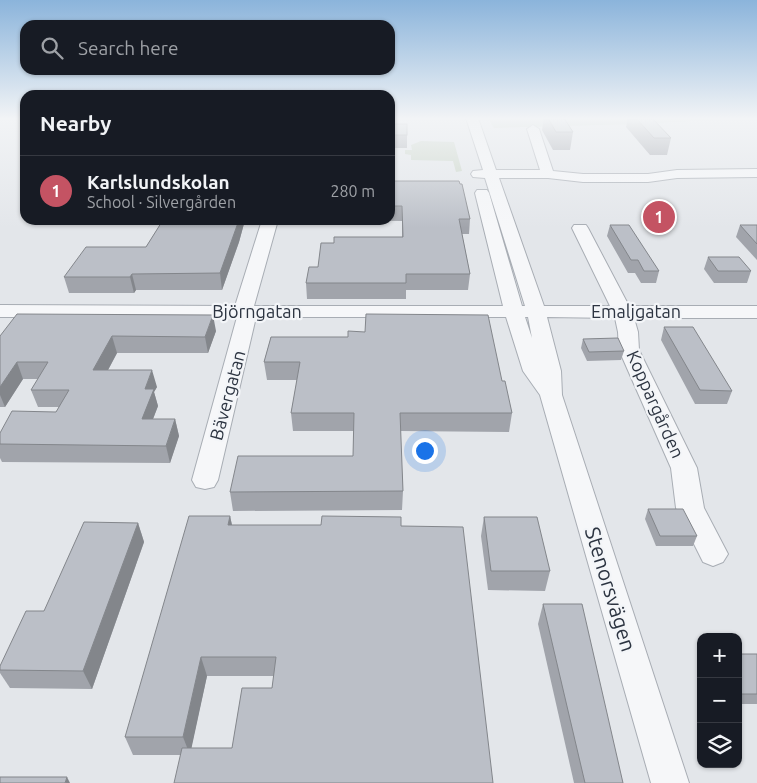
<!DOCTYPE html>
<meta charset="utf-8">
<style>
:root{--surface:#171b24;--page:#242831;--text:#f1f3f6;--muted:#9ea1a6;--line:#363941;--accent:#c45363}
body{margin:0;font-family:Ubuntu,sans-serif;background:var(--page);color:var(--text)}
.controls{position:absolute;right:15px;bottom:15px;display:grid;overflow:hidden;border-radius:10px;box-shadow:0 1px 4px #0004}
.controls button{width:45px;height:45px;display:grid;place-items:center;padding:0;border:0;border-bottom:1px solid var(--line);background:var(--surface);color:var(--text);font:25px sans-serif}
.you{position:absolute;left:424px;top:450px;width:18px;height:18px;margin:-12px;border:4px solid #fff;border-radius:50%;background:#1a73e8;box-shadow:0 0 0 8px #1a73e833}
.badge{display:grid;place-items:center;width:32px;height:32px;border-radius:50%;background:var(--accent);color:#fff;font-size:16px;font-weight:700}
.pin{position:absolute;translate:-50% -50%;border:2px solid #fff;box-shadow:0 1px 5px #0006}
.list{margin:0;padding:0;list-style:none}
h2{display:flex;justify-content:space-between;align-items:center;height:65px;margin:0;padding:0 20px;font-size:21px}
h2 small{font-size:16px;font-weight:400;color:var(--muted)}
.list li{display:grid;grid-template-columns:32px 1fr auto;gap:15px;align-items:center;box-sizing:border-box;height:70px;padding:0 20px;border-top:1px solid var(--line)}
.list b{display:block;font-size:19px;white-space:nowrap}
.list p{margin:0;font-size:16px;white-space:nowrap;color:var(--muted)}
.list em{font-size:16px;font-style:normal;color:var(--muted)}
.icon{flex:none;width:28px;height:28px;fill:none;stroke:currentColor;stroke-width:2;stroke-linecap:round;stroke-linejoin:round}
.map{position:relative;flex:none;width:757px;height:783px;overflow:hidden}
.search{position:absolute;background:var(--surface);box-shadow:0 1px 4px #0004;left:20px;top:20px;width:375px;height:55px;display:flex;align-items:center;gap:12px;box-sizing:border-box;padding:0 18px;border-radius:15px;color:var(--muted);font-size:19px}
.panel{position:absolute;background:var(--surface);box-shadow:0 1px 4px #0004;left:20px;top:90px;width:375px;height:135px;border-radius:15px}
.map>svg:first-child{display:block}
.green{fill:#c8d3c5}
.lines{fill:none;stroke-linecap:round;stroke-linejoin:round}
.minor-casing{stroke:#a8adb4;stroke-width:2}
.minor{fill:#f6f7f9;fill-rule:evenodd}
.wall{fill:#a1a4ab;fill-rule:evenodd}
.shaded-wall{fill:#83868b}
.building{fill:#bbbfc7;stroke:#83868b}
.labels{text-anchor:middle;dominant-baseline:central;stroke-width:4.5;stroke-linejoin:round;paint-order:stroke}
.street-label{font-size:18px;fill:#2c3441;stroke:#f3f5f8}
.near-street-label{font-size:21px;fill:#2c3441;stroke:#f3f5f8}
</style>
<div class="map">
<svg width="757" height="783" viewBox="0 0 757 783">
<rect width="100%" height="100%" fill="#e3e6ea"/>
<g class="green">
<polygon points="488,118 742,118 639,124 494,128"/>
<polygon points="421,141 454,142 462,171 456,172 453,161 411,160 411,155 405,154 405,150 412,150 411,145"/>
</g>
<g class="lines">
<defs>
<path id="minor" d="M 466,118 L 478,118 L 496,170 L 540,170 L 527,129 L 533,125 L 539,129 L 553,171 L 583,174 L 648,174 L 677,170 L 757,169 L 757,177 L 677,178 L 648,182 L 583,182 L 548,178 L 499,178 L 544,306 L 610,306 L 572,228 L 574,225 L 586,225 L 588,228 L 629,306 L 757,306 L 757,318 L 634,318 L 638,332 L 639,350 L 697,468 L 704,508 L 728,554 L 723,562 L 713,566 L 703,562 L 676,508 L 671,468 L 619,350 L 618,332 L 615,318 L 547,317 L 561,371 L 562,395 L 689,783 L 651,783 L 540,395 L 523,371 L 506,317 L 256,317 L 218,480 L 214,487 L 205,489 L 196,487 L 192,480 L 237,317 L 0,317 L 0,305 L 235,306 L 262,220 L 278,220 L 254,306 L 503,306 L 475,193 L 477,190 L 487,190 L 489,193 L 522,306 L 525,306 L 485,178 L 473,177 L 471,174 L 473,171 L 483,170 ZM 525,317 L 528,317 L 532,338 Z"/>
</defs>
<use href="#minor" class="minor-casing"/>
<use href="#minor" class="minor"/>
</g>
<g class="wall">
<polygon points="544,118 564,118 573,132 570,150 553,150 542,130"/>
<polygon points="628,118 652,118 671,138 667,155 650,155 626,127"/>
<polygon points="390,124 407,135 407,148 390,148"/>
<polygon points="390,181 470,219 469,234 462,234 470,274 468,290 406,290 406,299 307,299 306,283 318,267 334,243 402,237 402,221 310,220 390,220"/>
<polygon points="163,220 245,220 239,242 222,290 136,290 134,293 69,293 64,277 146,247"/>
<polygon points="610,225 659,271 656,283 641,283 635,273 628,273 607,236"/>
<polygon points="740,225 757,225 757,260 736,237"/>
<polygon points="708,257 751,271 747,283 714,283 704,269"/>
<polygon points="664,327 732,391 727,404 695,404 661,340"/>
<polygon points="216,331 208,353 117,353 108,370 157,387 154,392 158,406 153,419 175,419 179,436 170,463 2,462 0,458 0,433 56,412 59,407 38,407 31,390 38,379 23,379 5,407 0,407 0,336"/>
<polygon points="271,337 502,381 512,413 509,432 400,431 403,491 402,510 233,511 230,492 353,456 354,431 293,431 291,413 297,380 267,380 264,362"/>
<polygon points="583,339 624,351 621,360 587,361 581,348"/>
<polygon points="648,509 697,536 693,546 656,546 645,519"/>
<path d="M 230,516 L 232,525 L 401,526 L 493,783 L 180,755 L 133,755 L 125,737 ZM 207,676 L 274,676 L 272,688 L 232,748 L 191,748 Z"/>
<polygon points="484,517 550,571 545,591 488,590 481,536"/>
<polygon points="138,523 144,542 92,689 10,688 0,673 0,666"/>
<polygon points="543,604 623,783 574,783 538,624"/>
<rect x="738" y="654" width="19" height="50"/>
</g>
<g class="shaded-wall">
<polygon points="239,220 245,220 239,242 222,290 220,273"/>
<polygon points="132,274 136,290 134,293 130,277"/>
<polygon points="213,315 216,331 208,353 205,337"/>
<polygon points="112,336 117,353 99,387 93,370"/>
<polygon points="17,362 23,379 5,407 0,395 0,387"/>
<polygon points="152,370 157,387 154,392 158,406 146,437 142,419 145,389"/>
<polygon points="175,419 179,436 170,463 166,446"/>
<polygon points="230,516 234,535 228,525"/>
<polygon points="138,523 144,542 92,689 83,671"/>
<polygon points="201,657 207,676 190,755 183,737"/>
<polygon points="67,777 70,783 65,783"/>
</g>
<g class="building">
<polygon points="548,118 564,118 573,132 556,132"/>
<polygon points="636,118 652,118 671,138 654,138"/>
<rect x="390" y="124" width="17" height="11"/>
<polygon points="390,181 459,181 460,184 462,184 470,219 459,219 470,274 406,274 406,283 306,283 309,267 318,267 321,243 334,243 334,237 403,237 402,206 390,206"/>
<polygon points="163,220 239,220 220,273 132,274 130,277 64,277 86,247 146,247"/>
<polygon points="610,225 629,225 659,271 644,271 638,260 631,260"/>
<polygon points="740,225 757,225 757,244"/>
<polygon points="708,257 739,257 751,271 718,271"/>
<polygon points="17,314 213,315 205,337 112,336 93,370 152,370 145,389 154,389 142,419 175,419 166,446 0,444 0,433 12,411 56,412 69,390 31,390 48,362 17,362 0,387 0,336"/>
<polygon points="366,314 488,315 502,381 505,381 512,413 400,413 403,491 230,492 238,456 353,456 354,413 291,413 300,362 264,362 271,337 348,337 348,331 365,332"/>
<polygon points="664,327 693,327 732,391 700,390"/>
<polygon points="618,338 624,351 589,352 583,339"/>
<polygon points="648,509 683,509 697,536 660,536"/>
<polygon points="189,516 230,516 228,525 321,525 322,516 401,517 401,526 463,527 493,783 174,783 182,748 232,748 242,688 272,688 276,657 201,657 183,737 125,737"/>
<polygon points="484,517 537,517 550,571 491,571"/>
<polygon points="84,522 138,523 83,671 0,670 0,666 26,611 44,611"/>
<polygon points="543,604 582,604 623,783 585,783"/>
<rect x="738" y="654" width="19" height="40"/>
<polygon points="0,777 67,777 65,783 0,783"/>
</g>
<linearGradient id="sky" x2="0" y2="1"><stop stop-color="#8bb4db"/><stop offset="0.52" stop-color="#f2f4f6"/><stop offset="1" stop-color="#f2f4f6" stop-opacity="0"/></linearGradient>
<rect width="757" height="228" fill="url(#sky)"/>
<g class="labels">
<g class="street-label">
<text x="257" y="311">Björngatan</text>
<text x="636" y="311">Emaljgatan</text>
<text transform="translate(227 395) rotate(-75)">Bävergatan</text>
<text transform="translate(656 404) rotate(66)">Koppargården</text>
</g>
<g class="near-street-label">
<text transform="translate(611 589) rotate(73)">Stenorsvägen</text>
</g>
</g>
</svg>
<div class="controls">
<button>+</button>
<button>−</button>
<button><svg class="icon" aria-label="layers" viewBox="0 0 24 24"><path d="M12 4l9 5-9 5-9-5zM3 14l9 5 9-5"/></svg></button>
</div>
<div class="you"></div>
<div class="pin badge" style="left:659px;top:217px">1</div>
<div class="search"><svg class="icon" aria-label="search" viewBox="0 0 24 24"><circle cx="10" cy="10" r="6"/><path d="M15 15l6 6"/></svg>Search here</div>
<section class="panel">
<h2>Nearby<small></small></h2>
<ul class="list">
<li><span class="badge">1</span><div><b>Karlslundskolan</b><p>School · Silvergården</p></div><em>280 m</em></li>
</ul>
</section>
</div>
